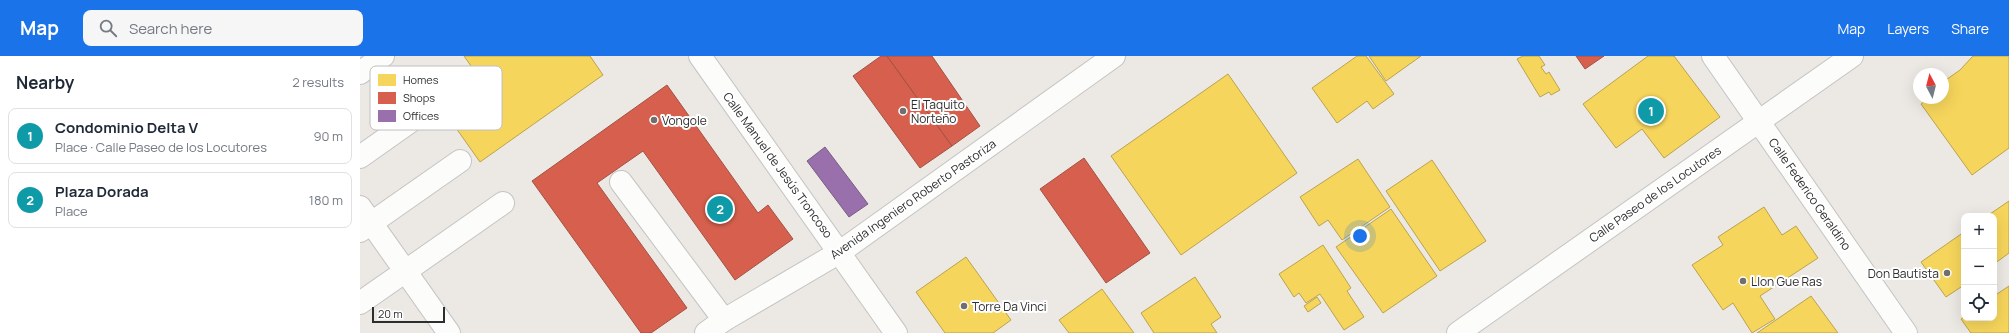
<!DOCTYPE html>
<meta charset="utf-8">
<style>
:root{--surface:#fff;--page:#f6f6f7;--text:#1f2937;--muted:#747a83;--line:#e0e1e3;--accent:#1a73e8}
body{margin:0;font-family:Manrope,sans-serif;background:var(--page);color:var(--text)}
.controls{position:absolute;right:12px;bottom:12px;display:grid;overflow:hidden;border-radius:8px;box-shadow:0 4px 16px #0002}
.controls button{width:36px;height:36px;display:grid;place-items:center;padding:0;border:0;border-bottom:1px solid var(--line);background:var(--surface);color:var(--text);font:20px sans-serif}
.compass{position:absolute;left:1553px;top:12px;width:36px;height:36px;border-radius:50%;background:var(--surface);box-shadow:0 4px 16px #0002;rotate:353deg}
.scale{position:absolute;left:12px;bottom:10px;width:73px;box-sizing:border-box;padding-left:4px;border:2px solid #2e2e2e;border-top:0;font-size:11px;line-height:14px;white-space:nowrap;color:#2e2e2e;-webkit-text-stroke:3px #fff;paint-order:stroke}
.you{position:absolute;left:1000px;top:180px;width:14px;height:14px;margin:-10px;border:3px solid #fff;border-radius:50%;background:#1a73e8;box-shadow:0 0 0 6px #1a73e833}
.badge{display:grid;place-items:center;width:26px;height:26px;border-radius:50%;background:var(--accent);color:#fff;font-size:13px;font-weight:700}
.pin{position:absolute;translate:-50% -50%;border:2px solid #fff;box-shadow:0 1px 4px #0006}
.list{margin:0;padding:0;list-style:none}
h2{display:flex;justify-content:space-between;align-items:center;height:52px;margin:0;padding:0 16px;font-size:17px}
h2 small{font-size:13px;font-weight:400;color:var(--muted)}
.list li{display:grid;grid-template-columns:26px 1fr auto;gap:12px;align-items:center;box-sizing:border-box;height:56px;margin:0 8px 8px;padding:0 8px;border:1px solid var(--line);border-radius:8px}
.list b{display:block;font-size:15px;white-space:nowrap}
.list p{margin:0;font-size:13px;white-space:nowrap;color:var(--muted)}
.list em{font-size:13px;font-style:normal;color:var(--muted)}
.icon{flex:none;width:22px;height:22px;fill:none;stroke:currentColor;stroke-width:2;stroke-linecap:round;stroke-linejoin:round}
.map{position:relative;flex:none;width:1649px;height:277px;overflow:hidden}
header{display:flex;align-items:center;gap:24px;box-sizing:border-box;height:56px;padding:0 20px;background:var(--accent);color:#fff}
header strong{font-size:19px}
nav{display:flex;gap:22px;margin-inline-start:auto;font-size:14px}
.search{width:280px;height:36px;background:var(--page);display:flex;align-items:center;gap:10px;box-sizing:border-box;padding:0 14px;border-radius:8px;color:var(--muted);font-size:15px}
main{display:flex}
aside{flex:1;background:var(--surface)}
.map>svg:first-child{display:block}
.homes{fill:#f6d55c;stroke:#baa34e}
.shops{fill:#d6604d;stroke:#a45144}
.offices{fill:#9970ab;stroke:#795c86}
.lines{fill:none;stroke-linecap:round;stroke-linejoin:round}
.minor-casing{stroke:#c5c4c5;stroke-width:24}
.minor{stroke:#fcfcfb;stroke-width:22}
.poi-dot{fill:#706f6e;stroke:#fff;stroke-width:1.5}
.labels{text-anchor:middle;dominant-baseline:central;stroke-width:4;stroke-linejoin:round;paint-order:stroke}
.poi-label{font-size:12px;fill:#2e2e2e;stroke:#fff;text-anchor:start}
.street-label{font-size:12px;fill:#2e2e2e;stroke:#fff}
.key{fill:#fff;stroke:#c0c0c0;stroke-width:1}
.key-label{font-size:11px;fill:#2e2e2e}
</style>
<header>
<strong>Map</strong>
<div class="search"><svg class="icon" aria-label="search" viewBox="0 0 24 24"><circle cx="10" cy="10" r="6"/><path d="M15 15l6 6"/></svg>Search here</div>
<nav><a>Map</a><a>Layers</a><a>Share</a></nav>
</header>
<main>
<aside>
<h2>Nearby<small>2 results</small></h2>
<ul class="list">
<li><span class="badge" style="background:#0f9aa8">1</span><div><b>Condominio Delta V</b><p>Place · Calle Paseo de los Locutores</p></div><em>90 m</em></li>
<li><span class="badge" style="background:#0f9aa8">2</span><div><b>Plaza Dorada</b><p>Place</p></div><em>180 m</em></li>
</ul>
</aside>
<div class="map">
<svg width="1649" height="277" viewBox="0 0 1649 277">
<rect width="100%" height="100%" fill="#ece8e4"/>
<g class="homes">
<polygon points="104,0 230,0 243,19 120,106 79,48 112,24 119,34 125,30"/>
<polygon points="997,0 1006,0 1034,38 1013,53 1007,45 977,67 952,32"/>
<polygon points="1009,0 1061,0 1026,25"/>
<polygon points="1163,0 1179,0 1185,9 1181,11 1186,18 1189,16 1200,34 1191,39 1189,36 1180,41 1157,3"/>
<polygon points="1288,0 1314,0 1360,61 1304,102 1282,73 1256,92 1223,48"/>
<polygon points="1613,0 1649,0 1649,92 1612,119 1561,48 1569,42 1583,42 1583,26 1600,14"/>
<polygon points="868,18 937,117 821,199 751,100"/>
<polygon points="998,103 1030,151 982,184 968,164 959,170 940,141"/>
<polygon points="1072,104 1126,185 1080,215 1026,135"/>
<polygon points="1649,145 1649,197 1634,208 1634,160 1627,160"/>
<polygon points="1404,151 1422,179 1436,170 1458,202 1400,240 1415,263 1392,277 1373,247 1363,254 1332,209 1363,189 1358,181"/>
<polygon points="1031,153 1077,220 1023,257 976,191"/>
<polygon points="1604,176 1604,229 1586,241 1561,206"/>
<polygon points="963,189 991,232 987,235 1004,261 984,274 960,238 946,247 939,237 934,241 919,218"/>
<polygon points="606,201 651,264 633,277 585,277 556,236"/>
<polygon points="835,221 861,261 851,268 857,277 794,277 781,257"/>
<polygon points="1649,230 1649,277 1611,277 1601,263 1604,261 1634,262 1634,240"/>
<polygon points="742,233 774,277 709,277 699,264"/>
<polygon points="1451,240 1478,277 1397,277"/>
<polygon points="957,241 961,247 948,256 944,250"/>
</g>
<g class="shops">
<polygon points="521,0 527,0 592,90 560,112 493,20"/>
<polygon points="527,0 572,0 620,70 592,90"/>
<polygon points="1216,0 1244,0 1225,13"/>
<polygon points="307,29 398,157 408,149 433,183 375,224 283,95 237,127 327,252 291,277 281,277 172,125"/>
<polygon points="724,102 790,197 746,227 680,133"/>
</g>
<polygon class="offices" points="465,91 508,148 489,161 447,105"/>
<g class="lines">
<defs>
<g id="minor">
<polyline points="340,0 536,277"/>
<polyline points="1353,0 1546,277"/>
<polyline points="0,17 23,0"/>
<polyline points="0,101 68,53"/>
<polyline points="261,126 364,264"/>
<polyline points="0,151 89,277"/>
<polyline points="0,175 100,105"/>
<polyline points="0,247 143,147"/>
<polyline points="346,277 364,264 480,196 754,0"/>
<polyline points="1098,277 1492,0"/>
</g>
</defs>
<use href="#minor" class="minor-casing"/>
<use href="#minor" class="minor"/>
</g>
<g class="poi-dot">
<circle cx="543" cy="55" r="4"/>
<circle cx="294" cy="64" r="4"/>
<circle cx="1587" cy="217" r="4"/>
<circle cx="1383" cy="225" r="4"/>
<circle cx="604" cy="250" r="4"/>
</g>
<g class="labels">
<g class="poi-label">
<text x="551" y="48">El Taquito<tspan x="551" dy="14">Norteño</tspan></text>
<text x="302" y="64">Vongole</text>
<text x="1579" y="217" text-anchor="end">Don Bautista</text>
<text x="1391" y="225">Llon Gue Ras</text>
<text x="612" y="250">Torre Da Vinci</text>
</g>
<g class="street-label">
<text transform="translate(418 109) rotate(54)">Calle Manuel de Jesús Troncoso</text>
<text transform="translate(1295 138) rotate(-35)">Calle Paseo de los Locutores</text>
<text transform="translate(1450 138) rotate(55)">Calle Federico Geraldino</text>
<text transform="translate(553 143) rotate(-35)">Avenida Ingeniero Roberto Pastoriza</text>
</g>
</g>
<rect x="10" y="10" width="132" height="64" rx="6" class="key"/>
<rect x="18" y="18" width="18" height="12" fill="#f6d55c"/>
<rect x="18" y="36" width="18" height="12" fill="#d6604d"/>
<rect x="18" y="54" width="18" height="12" fill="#9970ab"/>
<g class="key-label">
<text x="43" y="28">Homes</text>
<text x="43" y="46">Shops</text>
<text x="43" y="64">Offices</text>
</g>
</svg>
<div class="controls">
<button>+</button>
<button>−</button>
<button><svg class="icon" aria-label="locate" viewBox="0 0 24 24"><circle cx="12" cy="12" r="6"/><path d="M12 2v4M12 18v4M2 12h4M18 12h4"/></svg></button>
</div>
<svg class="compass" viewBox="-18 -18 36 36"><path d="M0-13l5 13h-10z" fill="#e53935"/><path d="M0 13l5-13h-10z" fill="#747a83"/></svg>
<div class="scale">20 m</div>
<div class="you"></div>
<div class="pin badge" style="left:1291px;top:55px;background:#0f9aa8">1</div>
<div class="pin badge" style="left:360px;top:153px;background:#0f9aa8">2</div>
</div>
</main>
